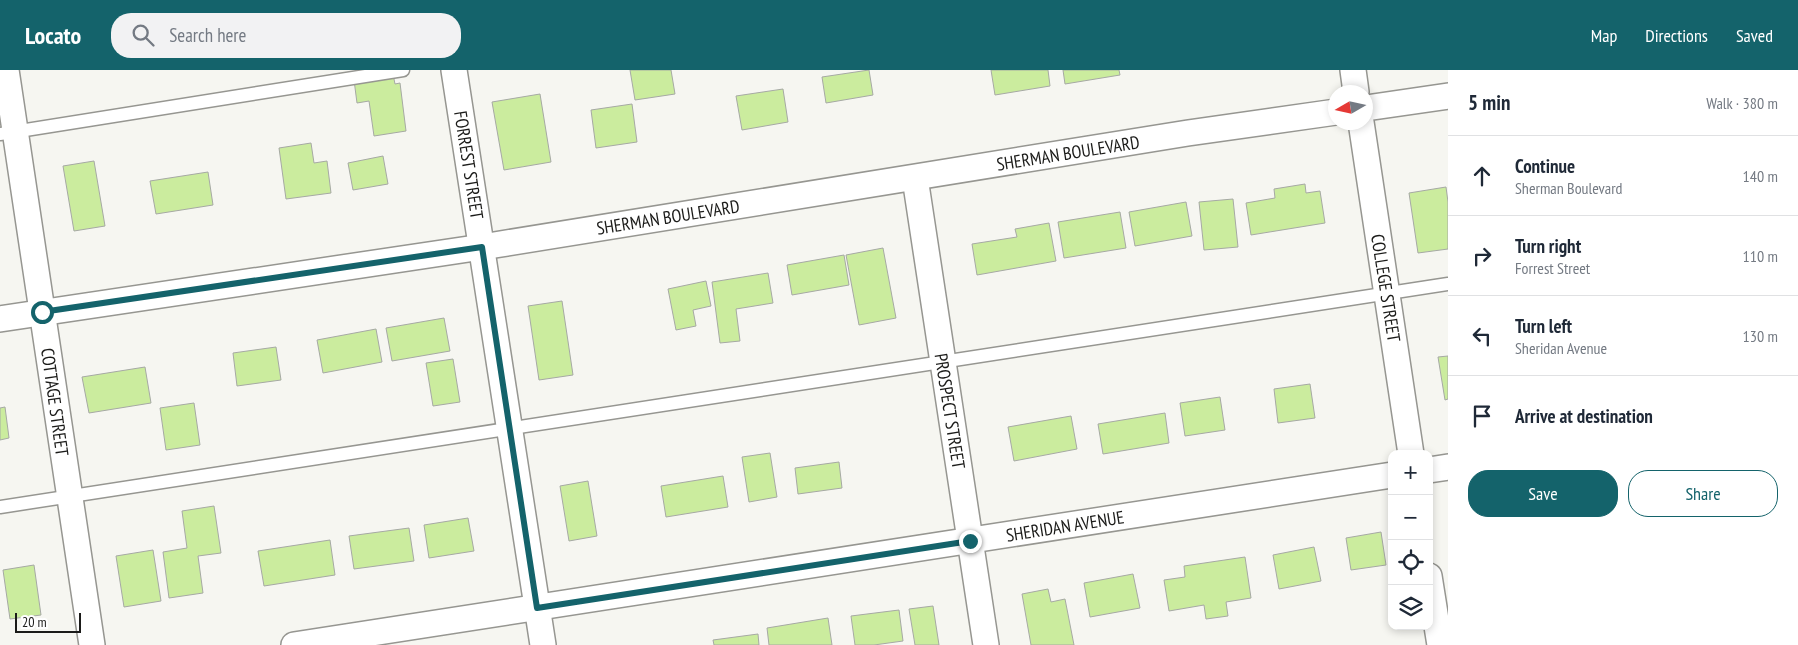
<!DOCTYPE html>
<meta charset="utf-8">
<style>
:root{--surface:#fff;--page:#f2f2f3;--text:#1f2937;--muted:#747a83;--line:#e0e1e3;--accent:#14636b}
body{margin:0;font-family:"PT Sans Narrow",sans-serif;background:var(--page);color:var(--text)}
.controls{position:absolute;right:15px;bottom:15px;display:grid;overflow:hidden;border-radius:10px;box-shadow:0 2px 8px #0003}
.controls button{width:45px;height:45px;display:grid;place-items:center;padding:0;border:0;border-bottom:1px solid var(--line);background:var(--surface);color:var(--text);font:25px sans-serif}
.compass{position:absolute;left:1328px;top:15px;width:45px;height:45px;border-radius:50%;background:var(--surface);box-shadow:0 2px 8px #0003;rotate:261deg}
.scale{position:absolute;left:15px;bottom:12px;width:66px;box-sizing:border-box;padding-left:5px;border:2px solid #1b1b19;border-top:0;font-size:14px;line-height:18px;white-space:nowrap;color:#1b1b19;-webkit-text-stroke:4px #fff;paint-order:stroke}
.stop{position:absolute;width:15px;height:15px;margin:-11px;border:4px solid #14636b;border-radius:50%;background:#fff}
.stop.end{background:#14636b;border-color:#fff;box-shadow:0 1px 5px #0008}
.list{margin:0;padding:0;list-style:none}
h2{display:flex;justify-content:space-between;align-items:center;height:65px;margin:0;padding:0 20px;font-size:21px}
h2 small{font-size:16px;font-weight:400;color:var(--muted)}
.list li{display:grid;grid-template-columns:32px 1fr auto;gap:15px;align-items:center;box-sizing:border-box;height:80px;padding:0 20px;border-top:1px solid var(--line)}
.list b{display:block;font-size:19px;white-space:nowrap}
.list p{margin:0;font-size:16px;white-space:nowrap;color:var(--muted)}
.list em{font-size:16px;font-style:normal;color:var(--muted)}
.actions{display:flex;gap:10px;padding:15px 20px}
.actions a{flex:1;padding:11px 0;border:1px solid var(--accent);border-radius:20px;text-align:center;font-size:18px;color:var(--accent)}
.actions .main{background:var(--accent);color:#fff}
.icon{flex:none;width:28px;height:28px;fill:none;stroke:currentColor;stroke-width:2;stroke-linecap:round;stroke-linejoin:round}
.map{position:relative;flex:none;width:1448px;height:575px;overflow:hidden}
header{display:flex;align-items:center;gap:30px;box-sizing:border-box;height:70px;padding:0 25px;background:var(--accent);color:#fff}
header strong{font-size:24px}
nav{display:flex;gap:28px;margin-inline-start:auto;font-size:18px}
.search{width:350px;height:45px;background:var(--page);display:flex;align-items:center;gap:12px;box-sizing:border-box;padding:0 18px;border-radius:20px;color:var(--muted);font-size:19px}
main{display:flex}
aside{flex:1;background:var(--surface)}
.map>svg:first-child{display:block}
.building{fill:#cbec9e;stroke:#a6a9a4}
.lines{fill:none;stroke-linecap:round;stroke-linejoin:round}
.lane-casing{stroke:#969691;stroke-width:15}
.street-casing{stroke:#969691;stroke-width:28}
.lane{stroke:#fff;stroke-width:12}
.street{stroke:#fff;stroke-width:25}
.route{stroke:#14636b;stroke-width:6}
.labels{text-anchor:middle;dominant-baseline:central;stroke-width:5;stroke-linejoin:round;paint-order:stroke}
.street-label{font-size:18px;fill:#1b1b19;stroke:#fff}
</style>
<header>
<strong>Locato</strong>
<div class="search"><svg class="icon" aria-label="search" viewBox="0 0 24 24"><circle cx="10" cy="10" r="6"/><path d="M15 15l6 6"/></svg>Search here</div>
<nav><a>Map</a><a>Directions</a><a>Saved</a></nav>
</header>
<main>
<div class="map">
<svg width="1448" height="575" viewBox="0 0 1448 575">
<rect width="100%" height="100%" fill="#f6f6f1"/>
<g class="building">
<polygon points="630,0 671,0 675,24 635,30"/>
<polygon points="869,0 873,25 826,33 822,7"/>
<polygon points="991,0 1048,0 1050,16 995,25"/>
<polygon points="1063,0 1119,0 1120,5 1065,14"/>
<polygon points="393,4 395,14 400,13 406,61 374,66 369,31 357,33 354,10"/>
<polygon points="783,19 788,52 742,60 736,26"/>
<polygon points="540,24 551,92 504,100 492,32"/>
<polygon points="632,34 637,72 596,78 591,40"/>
<polygon points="311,73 314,93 327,91 331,123 286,129 279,78"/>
<polygon points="383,86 388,114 353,120 348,93"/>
<polygon points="94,91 105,156 74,161 63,96"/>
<polygon points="208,102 213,135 156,144 150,111"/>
<polygon points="1305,114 1306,123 1320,121 1325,153 1251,165 1246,133 1275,128 1274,119"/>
<polygon points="1446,117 1448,132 1448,179 1418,183 1409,123"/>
<polygon points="1233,129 1238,177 1204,180 1199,132"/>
<polygon points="1186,132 1192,166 1135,176 1129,142"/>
<polygon points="1120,142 1126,178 1064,188 1058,152"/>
<polygon points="1049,153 1056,191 977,205 972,174 1017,167 1015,159"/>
<polygon points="883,178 896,248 859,255 846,185"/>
<polygon points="844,185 849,215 792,225 787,195"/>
<polygon points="768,203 773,233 736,239 740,271 720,273 712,212"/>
<polygon points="706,211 711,236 693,240 696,256 676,260 668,219"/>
<polygon points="562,231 573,305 539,310 528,236"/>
<polygon points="444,248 450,281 392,291 386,258"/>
<polygon points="376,259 382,292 323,303 317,270"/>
<polygon points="276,277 281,310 237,316 233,283"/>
<polygon points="1448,286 1448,329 1445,330 1438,287"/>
<polygon points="453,289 460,332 433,336 426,293"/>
<polygon points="145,297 151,333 89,343 82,307"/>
<polygon points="1310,314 1315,348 1278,353 1274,319"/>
<polygon points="1220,327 1225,360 1185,366 1180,333"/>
<polygon points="194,333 200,375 166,380 160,338"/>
<polygon points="5,337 9,368 0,370 0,338"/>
<polygon points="1165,343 1169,373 1103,384 1098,354"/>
<polygon points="1071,346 1077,379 1014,391 1008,357"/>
<polygon points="770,383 777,427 749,432 742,387"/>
<polygon points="839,392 842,418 798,424 795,398"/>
<polygon points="723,406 728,437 666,447 661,416"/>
<polygon points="588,411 597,466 569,471 560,416"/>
<polygon points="214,436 221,483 198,486 203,523 169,528 163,482 187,478 182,441"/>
<polygon points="468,448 474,481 429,488 424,455"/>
<polygon points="409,458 414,491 354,499 349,466"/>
<polygon points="1381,462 1386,495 1351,500 1346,468"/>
<polygon points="330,470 335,505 264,516 258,481"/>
<polygon points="1314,477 1321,511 1279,519 1273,485"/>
<polygon points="153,480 161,531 124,537 116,486"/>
<polygon points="1245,487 1251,528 1226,532 1228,546 1206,549 1204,535 1169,541 1164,510 1185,507 1184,496"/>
<polygon points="34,495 41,545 10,549 3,500"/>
<polygon points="1133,504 1140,538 1090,547 1084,513"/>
<polygon points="1048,519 1051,532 1065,529 1074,575 1031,575 1022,524"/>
<polygon points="933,536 939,575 915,575 909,539"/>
<polygon points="899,540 903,571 874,575 855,575 851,546"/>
<polygon points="828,548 832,575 769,575 767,558"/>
<polygon points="758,564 759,575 714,575 713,570"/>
</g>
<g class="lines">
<defs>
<g id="lane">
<polyline points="0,64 403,0"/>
<polyline points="0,437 1448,214"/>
</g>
<g id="street">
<polyline points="6,0 92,575"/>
<polyline points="454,0 543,575"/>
<polyline points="1353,0 1356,22"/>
<polyline points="1366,38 1448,26"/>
<polyline points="1361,52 1411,384"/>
<polyline points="915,108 986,575"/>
<polyline points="0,249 482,177 1188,63 1336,42"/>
<polyline points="1429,400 1448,397"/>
<polyline points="1429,506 1440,575"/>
<polyline points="294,575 1392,405"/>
</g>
</defs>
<use href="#lane" class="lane-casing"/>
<use href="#street" class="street-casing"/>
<use href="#lane" class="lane"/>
<use href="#street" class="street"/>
</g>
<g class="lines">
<polyline class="route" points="42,242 482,177 537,538 970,471"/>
</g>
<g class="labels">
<g class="street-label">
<text transform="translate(1068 83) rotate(-9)">SHERMAN BOULEVARD</text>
<text transform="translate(469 95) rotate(81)">FORREST STREET</text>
<text transform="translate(668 147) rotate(-9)">SHERMAN BOULEVARD</text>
<text transform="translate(1386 218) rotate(81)">COLLEGE STREET</text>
<text transform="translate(55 332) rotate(82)">COTTAGE STREET</text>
<text transform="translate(950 341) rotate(81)">PROSPECT STREET</text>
<text transform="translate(1065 456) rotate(-9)">SHERIDAN AVENUE</text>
</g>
</g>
</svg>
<div class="controls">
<button>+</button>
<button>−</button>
<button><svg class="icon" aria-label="locate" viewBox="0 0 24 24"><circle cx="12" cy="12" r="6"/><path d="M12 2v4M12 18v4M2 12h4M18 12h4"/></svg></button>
<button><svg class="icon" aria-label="layers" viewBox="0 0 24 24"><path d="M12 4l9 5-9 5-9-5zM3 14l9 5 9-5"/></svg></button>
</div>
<svg class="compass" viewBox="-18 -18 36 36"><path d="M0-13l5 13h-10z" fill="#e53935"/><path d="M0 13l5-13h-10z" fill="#747a83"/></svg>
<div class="scale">20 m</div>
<div class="stop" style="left:42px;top:242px"></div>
<div class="stop end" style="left:970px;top:471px"></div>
</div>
<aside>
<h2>5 min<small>Walk · 380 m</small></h2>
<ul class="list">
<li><svg class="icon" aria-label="ahead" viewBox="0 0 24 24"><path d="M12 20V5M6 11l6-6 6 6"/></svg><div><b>Continue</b><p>Sherman Boulevard</p></div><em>140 m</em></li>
<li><svg class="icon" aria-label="right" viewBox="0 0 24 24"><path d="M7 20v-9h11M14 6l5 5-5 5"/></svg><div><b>Turn right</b><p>Forrest Street</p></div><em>110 m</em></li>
<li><svg class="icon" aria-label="left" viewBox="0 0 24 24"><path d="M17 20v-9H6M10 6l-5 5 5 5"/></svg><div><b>Turn left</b><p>Sheridan Avenue</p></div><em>130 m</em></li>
<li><svg class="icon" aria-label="arrive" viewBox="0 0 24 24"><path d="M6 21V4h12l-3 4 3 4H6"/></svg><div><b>Arrive at destination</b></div></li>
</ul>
<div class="actions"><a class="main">Save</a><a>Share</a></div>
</aside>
</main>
